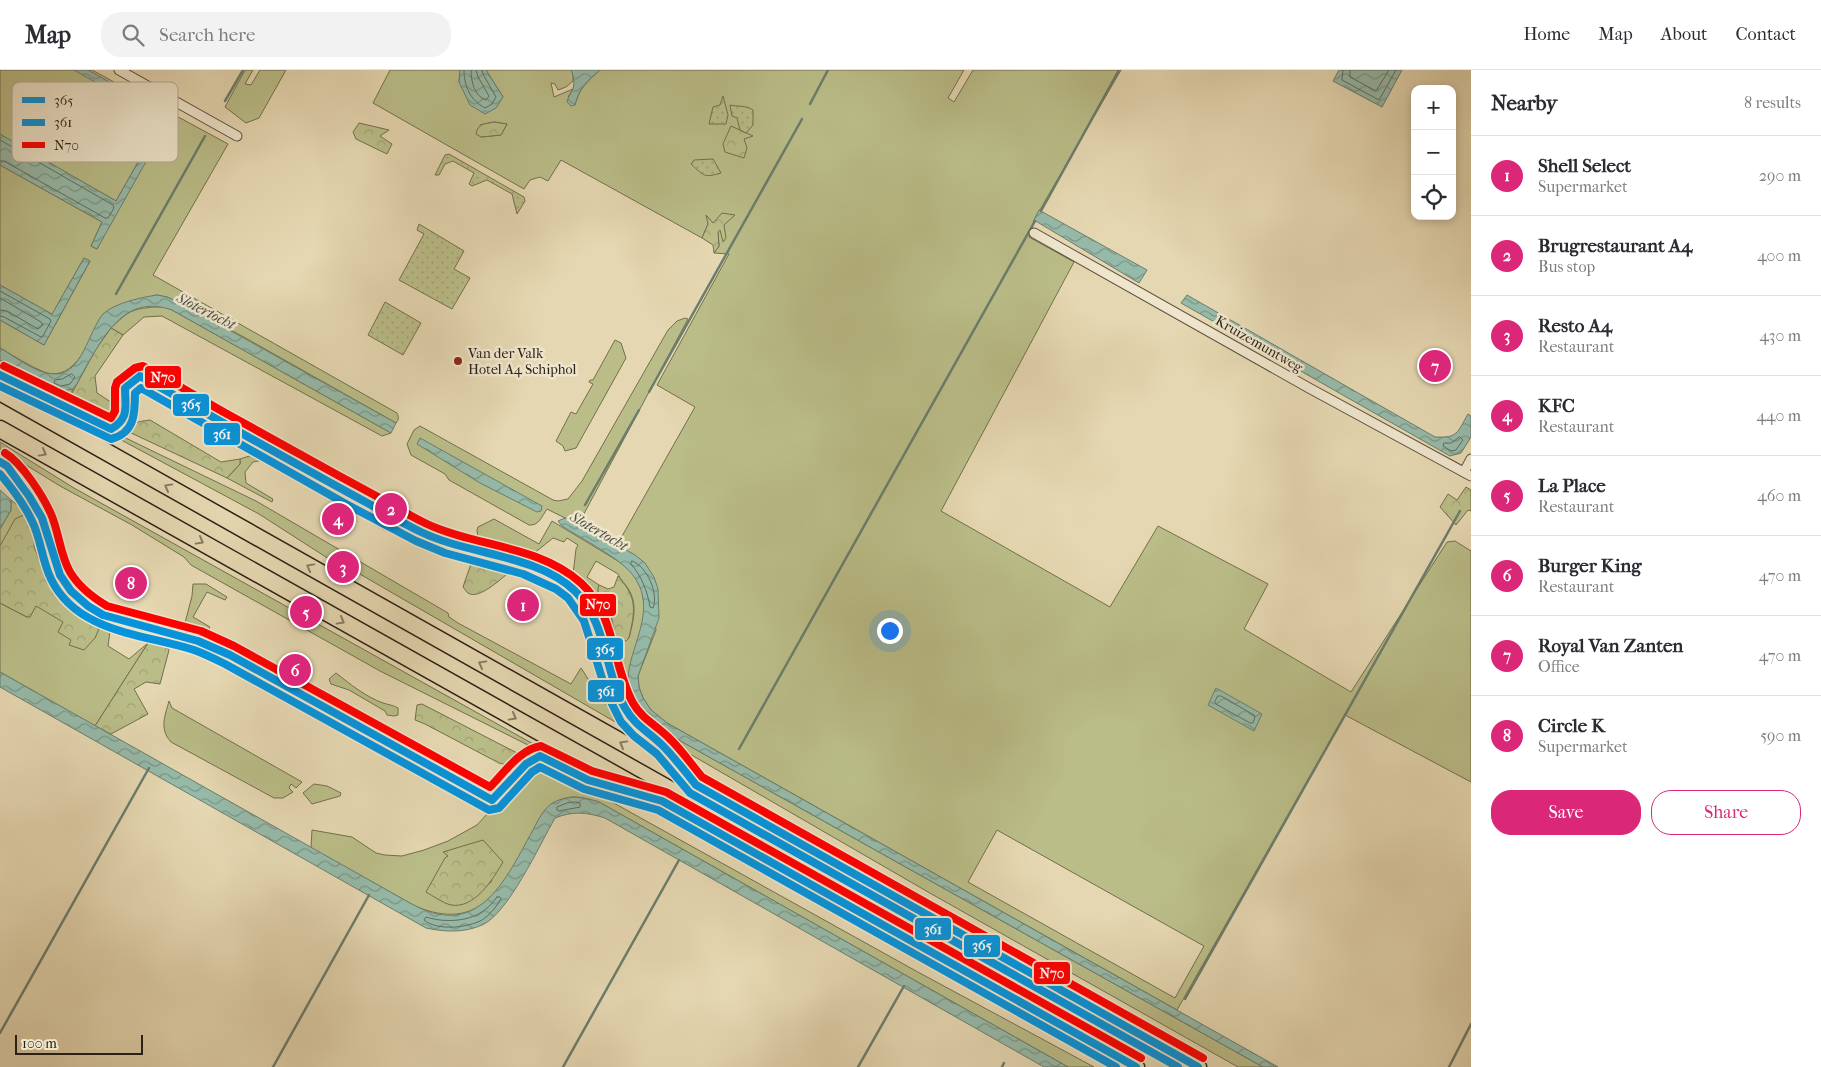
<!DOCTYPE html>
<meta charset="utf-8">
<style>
:root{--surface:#fff;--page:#f2f2f3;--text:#2b2b33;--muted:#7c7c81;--line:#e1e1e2;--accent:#db2777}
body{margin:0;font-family:"IM FELL French Canon",serif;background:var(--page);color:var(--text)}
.controls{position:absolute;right:15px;top:15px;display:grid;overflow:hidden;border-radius:10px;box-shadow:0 2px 8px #0003}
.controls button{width:45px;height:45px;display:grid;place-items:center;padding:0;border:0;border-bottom:1px solid var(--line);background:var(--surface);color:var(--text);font:25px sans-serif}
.scale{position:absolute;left:15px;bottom:12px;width:128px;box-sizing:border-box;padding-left:5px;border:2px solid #2b2114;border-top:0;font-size:14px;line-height:18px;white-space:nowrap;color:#2b2114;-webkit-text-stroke:4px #eee5cc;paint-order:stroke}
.you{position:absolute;left:889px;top:560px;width:18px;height:18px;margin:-12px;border:4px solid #fff;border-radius:50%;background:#1a73e8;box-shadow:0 0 0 8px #1a73e833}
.badge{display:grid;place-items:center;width:32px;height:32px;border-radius:50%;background:var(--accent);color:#fff;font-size:16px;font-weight:700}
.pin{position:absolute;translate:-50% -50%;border:2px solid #fff;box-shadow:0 1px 5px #0006}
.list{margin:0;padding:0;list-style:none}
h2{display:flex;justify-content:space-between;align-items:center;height:65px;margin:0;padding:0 20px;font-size:21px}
h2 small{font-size:16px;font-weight:400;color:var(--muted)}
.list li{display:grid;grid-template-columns:32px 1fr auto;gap:15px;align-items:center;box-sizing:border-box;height:80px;padding:0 20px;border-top:1px solid var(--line)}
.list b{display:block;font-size:19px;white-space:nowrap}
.list p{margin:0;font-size:16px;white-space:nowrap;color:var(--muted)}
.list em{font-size:16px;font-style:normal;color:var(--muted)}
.actions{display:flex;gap:10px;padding:15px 20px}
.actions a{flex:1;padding:11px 0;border:1px solid var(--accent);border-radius:20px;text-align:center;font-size:18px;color:var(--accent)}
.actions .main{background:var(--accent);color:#fff}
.icon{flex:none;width:28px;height:28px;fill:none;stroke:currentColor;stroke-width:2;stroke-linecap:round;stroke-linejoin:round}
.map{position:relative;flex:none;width:1471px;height:997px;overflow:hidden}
header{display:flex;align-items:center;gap:30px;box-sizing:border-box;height:70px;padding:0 25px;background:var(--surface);border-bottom:1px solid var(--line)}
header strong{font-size:24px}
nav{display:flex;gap:28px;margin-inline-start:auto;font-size:18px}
.search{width:350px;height:45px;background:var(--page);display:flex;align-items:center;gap:12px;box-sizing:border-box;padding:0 18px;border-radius:20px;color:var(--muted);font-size:19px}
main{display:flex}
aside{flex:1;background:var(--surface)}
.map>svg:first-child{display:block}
.grass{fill:#babd88;stroke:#726f4e;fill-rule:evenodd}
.forest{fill:url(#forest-crowns);stroke:#726f4e}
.garden{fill:url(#garden-dots);stroke:#726f4e}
.water{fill:url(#water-waves);stroke:#6b7d6d}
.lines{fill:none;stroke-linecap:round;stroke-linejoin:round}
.shore{stroke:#606e5e;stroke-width:1}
.stream{stroke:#6b7d6d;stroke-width:2.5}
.minor-casing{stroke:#5a4e3b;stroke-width:11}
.motorway-casing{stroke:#2b2114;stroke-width:19}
.minor{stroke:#eee5cc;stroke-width:9}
.motorway{stroke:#e5d7b1;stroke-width:16}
.bus-1-casing{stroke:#eee5cc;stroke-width:11}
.bus-2-casing{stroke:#eee5cc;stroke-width:11}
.bus-3-casing{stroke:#eee5cc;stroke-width:11}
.bus-1{stroke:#0693dc;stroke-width:8}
.bus-2{stroke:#0693dc;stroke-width:8}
.bus-3{stroke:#f00;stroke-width:8}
.oneway{stroke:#887c62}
.poi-dot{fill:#8f2418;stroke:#eee5cc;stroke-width:2}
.labels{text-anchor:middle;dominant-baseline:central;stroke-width:5;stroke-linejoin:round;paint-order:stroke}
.street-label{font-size:14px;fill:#2b2114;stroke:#eee5cc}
.poi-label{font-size:14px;fill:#2b2114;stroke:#eee5cc;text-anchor:start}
.water-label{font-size:15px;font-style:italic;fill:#4b4f41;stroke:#eee5cc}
.key{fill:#eee5cc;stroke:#b4aa95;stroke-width:1}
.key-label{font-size:14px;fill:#2b2114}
.line-badge{stroke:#eee5cc;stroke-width:2}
.badge-label{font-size:14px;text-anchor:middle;font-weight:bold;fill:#fff}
</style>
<header>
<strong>Map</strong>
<div class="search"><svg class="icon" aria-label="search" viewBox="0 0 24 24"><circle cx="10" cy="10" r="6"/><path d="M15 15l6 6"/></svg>Search here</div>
<nav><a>Home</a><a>Map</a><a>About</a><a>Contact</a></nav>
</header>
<main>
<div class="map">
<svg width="1471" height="997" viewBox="0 0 1471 997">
<defs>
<pattern id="forest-crowns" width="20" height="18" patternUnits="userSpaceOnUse" patternTransform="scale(1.25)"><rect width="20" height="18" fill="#babd88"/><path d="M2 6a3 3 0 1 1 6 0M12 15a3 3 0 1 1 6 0" fill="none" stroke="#a0a274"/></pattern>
<pattern id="garden-dots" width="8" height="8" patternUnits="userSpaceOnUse" patternTransform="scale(1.25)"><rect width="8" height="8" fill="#babd88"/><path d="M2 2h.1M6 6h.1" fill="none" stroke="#a0a274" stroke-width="1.8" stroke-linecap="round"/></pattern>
<pattern id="water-waves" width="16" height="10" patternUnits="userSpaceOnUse" patternTransform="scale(1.25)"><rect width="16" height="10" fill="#96baa9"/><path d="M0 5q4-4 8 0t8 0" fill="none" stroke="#7b9788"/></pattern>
</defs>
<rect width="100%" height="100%" fill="#e5d7b1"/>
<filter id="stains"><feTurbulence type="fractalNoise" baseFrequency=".004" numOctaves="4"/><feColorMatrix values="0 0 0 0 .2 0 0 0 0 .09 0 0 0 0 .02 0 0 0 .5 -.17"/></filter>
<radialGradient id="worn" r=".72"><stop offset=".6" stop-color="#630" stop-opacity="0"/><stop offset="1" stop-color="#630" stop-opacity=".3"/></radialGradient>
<g class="grass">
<path d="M 0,0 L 92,0 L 228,74 L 153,205 L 397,343 C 399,348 399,349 396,353 L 242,266 L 167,227 L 157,225 L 104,244 C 92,265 76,314 44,302 C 29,296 14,286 0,278 L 0,250 L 44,275 L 90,191 L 84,188 L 52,245 L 0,215 L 0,95 L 102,152 L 91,176 L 97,179 L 162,50 L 116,131 L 0,65 Z"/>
<polygon points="245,0 253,0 245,14 251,15 260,0 286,0 259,48 246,53 225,37"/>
<path d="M 390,0 L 460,0 L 459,12 L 503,27 L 486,0 L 571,0 L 573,3 L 573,11 L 566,17 L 558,20 L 555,14 L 551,13 L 554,27 L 573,19 L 568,27 L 575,35 C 579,18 588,11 600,0 L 964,0 L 948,28 L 954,32 L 973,0 L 1121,0 L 1034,150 L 1029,167 L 1074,192 L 941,441 L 1110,537 L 1158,456 L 1268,514 L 1244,559 L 1351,622 L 1447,472 L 1455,471 L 1471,481 L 1471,712 L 1345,645 L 1177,940 L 667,653 L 651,640 L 643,628 L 639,617 L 638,606 L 656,560 L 645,493 L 617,475 L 695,337 L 657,315 L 729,184 L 714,183 L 719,176 L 718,162 L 720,159 L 724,171 L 724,156 L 713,154 L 707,146 L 708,154 L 702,168 L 561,90 L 548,111 L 540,107 L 530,110 L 524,119 L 373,33 ZM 494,52 L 507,54 L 501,65 L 481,67 L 480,55 ZM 997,760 L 1204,876 L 1175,928 L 968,812 Z"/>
<path d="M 154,237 L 164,237 L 172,240 L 391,363 L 382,366 L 162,246 L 144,247 L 123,265 L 111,258 C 128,242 130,239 154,237 Z"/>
<path d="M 685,248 L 688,249 L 579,453 L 565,448 L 547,439 C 542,446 539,456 529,455 L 449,410 L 445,404 L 411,385 L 407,374 L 414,360 L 420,356 L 553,430 L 558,431 L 568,429 L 582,411 L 668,260 L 677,251 Z"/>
<polygon points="615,270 621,273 626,288 576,378 565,381 563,376 556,371 571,342 576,344 593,314 589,312 590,310 593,310"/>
<polygon points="0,290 44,315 62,321 73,319 66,334 0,297"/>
<polygon points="45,329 256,431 448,543 449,547 458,553 571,614 581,598 603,632 645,667 643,668 358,503 329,489 259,444"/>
<polygon points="0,372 74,418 544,680 540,681 380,601 191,495 184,487 132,455 60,416 5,382 0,379"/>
<polygon points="265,381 275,388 253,392 245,402 246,413 273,429 272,432 227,408 240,394 240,389"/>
<polygon points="11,430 22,439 24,446 0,486 0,459 11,440"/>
<path d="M 494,449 L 539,474 L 552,451 L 618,491 L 631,501 L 637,510 L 642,521 L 645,540 L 629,621 C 638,648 654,655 677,669 L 1263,997 L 1238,997 L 928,822 L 657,665 C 646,657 634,649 627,636 C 621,626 618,611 615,600 C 608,567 600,534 572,513 L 576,479 L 578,475 L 567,468 L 564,472 L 553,468 L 528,488 L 520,491 L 490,482 L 485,480 L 479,473 L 477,460 L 478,457 ZM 596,491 L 618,504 C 620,510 626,514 629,520 C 638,536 633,551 629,568 L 613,561 L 610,542 L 598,523 L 599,515 L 587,507 Z"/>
<path d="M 0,491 L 47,515 L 43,503 C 55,524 71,541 92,553 C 98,557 104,558 110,561 L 108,576 L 129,589 L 148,573 L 95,656 L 0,602 L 0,533 L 27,547 L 34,533 L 0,515 Z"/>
<path d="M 193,514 L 206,514 L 227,527 L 225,530 L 207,522 L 193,547 L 210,557 C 205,564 200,567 191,564 L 185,553 L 192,526 Z"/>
<path d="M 336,603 C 350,614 366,627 383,633 C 389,635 393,635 398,638 L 398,645 L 394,646 L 387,645 L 385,641 L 349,620 L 331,614 L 329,609 Z"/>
<path d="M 169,631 L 172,638 L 302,712 L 296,718 L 291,714 L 289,718 L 293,722 L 283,728 L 274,728 L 171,672 C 159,659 165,646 169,631 Z"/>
<path d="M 536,698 L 549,699 L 557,702 L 603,727 L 916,901 L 1094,997 L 1068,997 L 599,732 C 588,729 577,725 566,728 C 546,733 539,749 531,765 C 503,816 481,864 415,836 L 311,778 L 312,760 L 352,767 L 376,783 L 385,785 L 402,786 L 424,780 L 448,771 L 477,755 L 521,707 L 531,699 ZM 449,785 L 492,810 L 491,812 L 470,830 L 455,835 L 445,789 Z"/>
<polygon points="314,714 327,716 341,723 340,726 312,734 303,723"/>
</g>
<g class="forest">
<path d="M 494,52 L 507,54 L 501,65 L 481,67 L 476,64 C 478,53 485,54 494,52 Z"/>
<polygon points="359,53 389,60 380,66 392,74 387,84 356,69 353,62"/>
<polygon points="731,56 753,66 744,69 747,78 744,88 725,82 723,74"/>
<polygon points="722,143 735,145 724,155 726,168 723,172 720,160 718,162 719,176 714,183 713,175 702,168 708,154 706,145 713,153"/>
<path d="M 111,258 L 123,265 L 95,306 L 97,323 L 117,336 L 118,342 C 103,356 82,341 66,334 L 96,279 Z"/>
<path d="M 150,350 L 221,392 L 240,389 L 240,394 L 227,408 L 127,361 L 128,357 C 135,352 142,351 150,350 Z"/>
<polygon points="1466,417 1471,420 1471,441 1468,440 1456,455 1440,437 1448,424 1457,430"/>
<polygon points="26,444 35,458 34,476 47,513 71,537 101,554 95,568 84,580 69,575 71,570 58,562 63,552 36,536 30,547 27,547 0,533 0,476 15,449"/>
<path d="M 473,488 L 513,499 C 504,506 479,531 468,523 C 466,522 465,519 463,517 Z"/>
<path d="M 618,506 C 638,529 635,540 629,568 L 626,571 L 621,571 L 616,567 C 612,557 613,545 607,536 C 603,528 595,524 599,515 L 608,519 L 614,517 Z"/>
<polygon points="149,564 159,568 169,580 160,614 146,612 134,619 148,644 111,664 95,656 148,573"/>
<path d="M 422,634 L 521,685 L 522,687 C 515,695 509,696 499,693 L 425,654 L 415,650 L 417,635 Z"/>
<path d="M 483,770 L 503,792 C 493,809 475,839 451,835 C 443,833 433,826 426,822 L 445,788 L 448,786 L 443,782 Z"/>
</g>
<g class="garden">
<polygon points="723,26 728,45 726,54 709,54 713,37 720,35"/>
<path d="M 730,35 C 738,37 746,35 753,40 L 753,55 L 746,63 L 740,60 L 737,48 L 732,46 Z"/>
<polygon points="449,84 524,127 525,131 517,144 512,124 487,110 472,116 469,114 474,103 453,91 445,94 439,105 435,105 445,85"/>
<path d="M 713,89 L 721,103 C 704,108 704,106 691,94 L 694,90 Z"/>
<polygon points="419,154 464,181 454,199 470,208 452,239 399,210 424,164 417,160"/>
<polygon points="385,232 421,253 403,285 368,265"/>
</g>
<g class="water">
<polygon points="74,0 88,0 171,47 97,179 91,176 102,152 0,95 0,64 116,131 162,50"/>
<polygon points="460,0 486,0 503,27 496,38 485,44 470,35 459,12"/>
<path d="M 571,0 L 600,0 C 587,11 579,18 575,35 L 571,36 L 567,32 C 568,27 570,25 572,21 C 575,16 574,5 571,0 Z"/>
<polygon points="1339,0 1402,0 1382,37 1333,11"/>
<polygon points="1039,140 1147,200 1139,213 1034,150"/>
<polygon points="84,188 90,191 44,275 0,250 0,215 52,244"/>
<path d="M 157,225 L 167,227 L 179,232 L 396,353 L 391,363 L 172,240 C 127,224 106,262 87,295 C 82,303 79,312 73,319 L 62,321 L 57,321 L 0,290 L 0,278 C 16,287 36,304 55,304 C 82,305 89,260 103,244 C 114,233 143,227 157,225 Z"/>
<path d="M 1187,225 L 1435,367 C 1458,368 1457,363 1468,344 L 1471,346 L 1471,367 L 1461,383 L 1450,386 L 1181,233 Z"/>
<polygon points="420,368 542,436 541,441 537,442 480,413 417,374"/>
<polygon points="0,420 11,430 11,440 0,459"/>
<path d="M 565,448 L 579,453 L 635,485 L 645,493 L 654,507 L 658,519 L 659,548 L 638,606 L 639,617 L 643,628 L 651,640 L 667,653 L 1278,997 L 1263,997 L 677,669 C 665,661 649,655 639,643 C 604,600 665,553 635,508 C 622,488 581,469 561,455 L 558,451 Z"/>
<path d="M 0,602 L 410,833 C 474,869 501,819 528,769 C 535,758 540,742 551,734 C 567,724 582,727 599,732 L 1068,997 L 1044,997 L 605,748 C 586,742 573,741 555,748 C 540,774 508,844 482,855 C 464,863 445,862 426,858 L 0,617 Z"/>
<polygon points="1216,618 1262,644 1254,661 1208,635"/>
</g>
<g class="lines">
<g class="shore">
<path d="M 464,0 C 464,16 470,30 485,38 L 492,34 L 496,27 L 483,4 L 482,0"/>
<path d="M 471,0 C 471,11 474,26 486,30 L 489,26 L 478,7 L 476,0"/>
<polyline points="1343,0 1342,10 1379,30 1396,0"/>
<polyline points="1350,0 1350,7 1376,21 1389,0"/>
<polyline points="0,70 113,135 114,138 108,148 105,148 4,91 0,91"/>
<polyline points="0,221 50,249 51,251 43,266 41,267 4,247 0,246"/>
<polyline points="0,228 41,252 43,255 38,259 7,241 0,240"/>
<polygon points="72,304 75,307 70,314 61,316 54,313 55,310 62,309"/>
<polygon points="1460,367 1463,370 1456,380 1451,381 1443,376 1444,373 1451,373"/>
<path d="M 632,491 C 647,496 659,524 653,538 L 650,537 C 647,520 642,507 631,494 Z"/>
<polygon points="1218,626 1221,626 1254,645 1255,647 1253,653 1250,653 1216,634 1215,632"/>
<polygon points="576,732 580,733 580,737 559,741 557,740 557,737 567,733"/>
<path d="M 497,827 L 500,827 L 501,829 C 496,837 490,845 482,850 C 467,858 437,861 424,850 L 426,847 C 445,853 470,852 486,839 C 490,836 494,831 497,827 Z"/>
</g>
<g class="stream">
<polyline points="225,31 243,0"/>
<polyline points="810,34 828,0"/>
<polyline points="1041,141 1119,0"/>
<polyline points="116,224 205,66"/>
<polyline points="649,322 802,49"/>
<polyline points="585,435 639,340"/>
<polyline points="739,679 1035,151"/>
<polyline points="1185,929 1460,441"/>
<polyline points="0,963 149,698"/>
<polyline points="273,997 369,825"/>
<polyline points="563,997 679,790"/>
<polyline points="858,997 904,916"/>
<polyline points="1002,997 1004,993"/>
<polyline points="1449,997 1471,954"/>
</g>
<defs>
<g id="minor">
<polyline points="119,0 237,66"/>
<polyline points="1034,163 1309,318 1471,406"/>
<polyline points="1464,402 1471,389"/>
</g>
<g id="motorway">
<polyline points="0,305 13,310 88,348"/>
<polyline points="0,322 1198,997"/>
<polyline points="0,359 1136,997"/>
<polyline points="0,392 7,396"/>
<polyline points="637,656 659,672 688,706"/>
<polyline points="540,686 588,710 635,723"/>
</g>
</defs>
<use href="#minor" class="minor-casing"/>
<use href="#motorway" class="motorway-casing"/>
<use href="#minor" class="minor"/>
<use href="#motorway" class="motorway"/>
<defs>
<g id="bus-1">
<path d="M 0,305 L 111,359 C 130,348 125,336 125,318 L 140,306 C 217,349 293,393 371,435 C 388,444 404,454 421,462 C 468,485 536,484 575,521 C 607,552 604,601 625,638 C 636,657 647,660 662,675 C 674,687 685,701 696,715 L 1198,997"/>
<polyline points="0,392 7,396 29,426 42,448 60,505 71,521 88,536 103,545 198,571 230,585 492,730 526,694 540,686 588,710 662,731 1136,997"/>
</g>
<g id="bus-2">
<path d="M 0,316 L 111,369 C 135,363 135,343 135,323 L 141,318 L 346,434 L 416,471 L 445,483 L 523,504 L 556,519 L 568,528 L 584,551 L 607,624 L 621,652 L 634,666 L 657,684 L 690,723 L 1178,997"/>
<path d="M 0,404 C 12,418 24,434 32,451 C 41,469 42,491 51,509 C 77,563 144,564 194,580 C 205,584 215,589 225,594 L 489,740 L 499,738 L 532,702 L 540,697 L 584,719 L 658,740 L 1116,997"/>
</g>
<g id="bus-3">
<path d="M 4,296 L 111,348 L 115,341 L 115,318 L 117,312 L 135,298 L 143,296 C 172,311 200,329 229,345 C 278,372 328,400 378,427 C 394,436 410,446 427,454 C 476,477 539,475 581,513 C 616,545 612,595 633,633 C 642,649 656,655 668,667 C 681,679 691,694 702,707 L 1203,988"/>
<path d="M 5,383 C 22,393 43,426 51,444 C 59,462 60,485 70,502 C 79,517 92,527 107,536 L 201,561 L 234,576 L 490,717 C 504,703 520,679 541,676 L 592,701 L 666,722 L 1141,988"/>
</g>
</defs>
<use href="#bus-1" class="bus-1-casing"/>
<use href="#bus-2" class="bus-2-casing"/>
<use href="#bus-3" class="bus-3-casing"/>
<use href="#bus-1" class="bus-1"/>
<use href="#bus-2" class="bus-2"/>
<use href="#bus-3" class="bus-3"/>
</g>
<defs><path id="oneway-chevron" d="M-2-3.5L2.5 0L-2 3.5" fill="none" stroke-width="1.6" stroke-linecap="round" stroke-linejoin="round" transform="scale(1.25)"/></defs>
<g class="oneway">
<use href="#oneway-chevron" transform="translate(43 383) rotate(29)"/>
<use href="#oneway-chevron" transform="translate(168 417) rotate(-151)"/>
<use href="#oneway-chevron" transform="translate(200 471) rotate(29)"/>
<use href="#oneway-chevron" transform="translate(310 497) rotate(-151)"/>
<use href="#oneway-chevron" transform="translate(341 551) rotate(29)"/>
<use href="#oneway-chevron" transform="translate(482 594) rotate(-151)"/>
<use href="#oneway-chevron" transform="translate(513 647) rotate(29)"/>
<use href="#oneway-chevron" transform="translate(623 674) rotate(-151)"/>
</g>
<circle class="poi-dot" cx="458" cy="291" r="5"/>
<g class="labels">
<g class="street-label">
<text transform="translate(1259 274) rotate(30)">Kruizemuntweg</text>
</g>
<g class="poi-label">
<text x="468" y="283">Van der Valk<tspan x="468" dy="16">Hotel A4 Schiphol</tspan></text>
</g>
<g class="water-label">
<text transform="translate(206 241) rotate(27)">Slotertocht</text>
<text transform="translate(599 461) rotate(30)">Slotertocht</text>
</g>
</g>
<rect x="12" y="12" width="166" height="80" rx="8" class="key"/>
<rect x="22" y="27" width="23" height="6" fill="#0693dc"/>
<rect x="22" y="49" width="23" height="7" fill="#0693dc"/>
<rect x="22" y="72" width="23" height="6" fill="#f00"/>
<g class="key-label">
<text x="54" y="35">365</text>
<text x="54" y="57">361</text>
<text x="54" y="80">N70</text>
</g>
<g class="line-badge">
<rect x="144" y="295" width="38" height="24" rx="5" fill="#f00"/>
<rect x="172" y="323" width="38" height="24" rx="5" fill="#0693dc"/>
<rect x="203" y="352" width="38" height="24" rx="5" fill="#0693dc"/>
<rect x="579" y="523" width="38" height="24" rx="5" fill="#f00"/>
<rect x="586" y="567" width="38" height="24" rx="5" fill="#0693dc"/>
<rect x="587" y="609" width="38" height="24" rx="5" fill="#0693dc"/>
<rect x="914" y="847" width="38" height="24" rx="5" fill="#0693dc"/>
<rect x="963" y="864" width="38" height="24" rx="5" fill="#0693dc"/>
<rect x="1033" y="891" width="38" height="24" rx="5" fill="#f00"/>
</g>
<g class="badge-label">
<text x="163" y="312">N70</text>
<text x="191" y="339">365</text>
<text x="222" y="369">361</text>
<text x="598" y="539">N70</text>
<text x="605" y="584">365</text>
<text x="606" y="626">361</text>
<text x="933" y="864">361</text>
<text x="982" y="880">365</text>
<text x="1052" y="908">N70</text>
</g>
<rect width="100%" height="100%" filter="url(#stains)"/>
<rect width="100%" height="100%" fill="url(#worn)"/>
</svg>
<div class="controls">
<button>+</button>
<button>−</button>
<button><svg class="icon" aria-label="locate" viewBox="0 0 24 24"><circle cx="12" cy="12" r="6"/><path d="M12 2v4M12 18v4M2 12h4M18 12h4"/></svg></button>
</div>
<div class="scale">100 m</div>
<div class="you"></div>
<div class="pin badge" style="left:523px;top:535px">1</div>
<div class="pin badge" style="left:391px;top:439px">2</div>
<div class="pin badge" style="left:343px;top:497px">3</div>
<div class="pin badge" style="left:338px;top:449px">4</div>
<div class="pin badge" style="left:306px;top:542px">5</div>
<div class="pin badge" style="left:295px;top:600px">6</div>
<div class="pin badge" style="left:1435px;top:296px">7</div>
<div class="pin badge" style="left:131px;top:513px">8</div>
</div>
<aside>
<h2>Nearby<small>8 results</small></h2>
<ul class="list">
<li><span class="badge">1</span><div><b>Shell Select</b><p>Supermarket</p></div><em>290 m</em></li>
<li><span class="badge">2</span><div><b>Brugrestaurant A4</b><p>Bus stop</p></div><em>400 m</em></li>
<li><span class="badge">3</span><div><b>Resto A4</b><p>Restaurant</p></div><em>430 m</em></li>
<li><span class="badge">4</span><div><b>KFC</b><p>Restaurant</p></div><em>440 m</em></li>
<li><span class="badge">5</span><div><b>La Place</b><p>Restaurant</p></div><em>460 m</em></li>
<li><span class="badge">6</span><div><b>Burger King</b><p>Restaurant</p></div><em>470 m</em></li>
<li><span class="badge">7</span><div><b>Royal Van Zanten</b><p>Office</p></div><em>470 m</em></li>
<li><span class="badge">8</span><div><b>Circle K</b><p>Supermarket</p></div><em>590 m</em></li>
</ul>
<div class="actions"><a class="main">Save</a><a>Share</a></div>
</aside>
</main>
